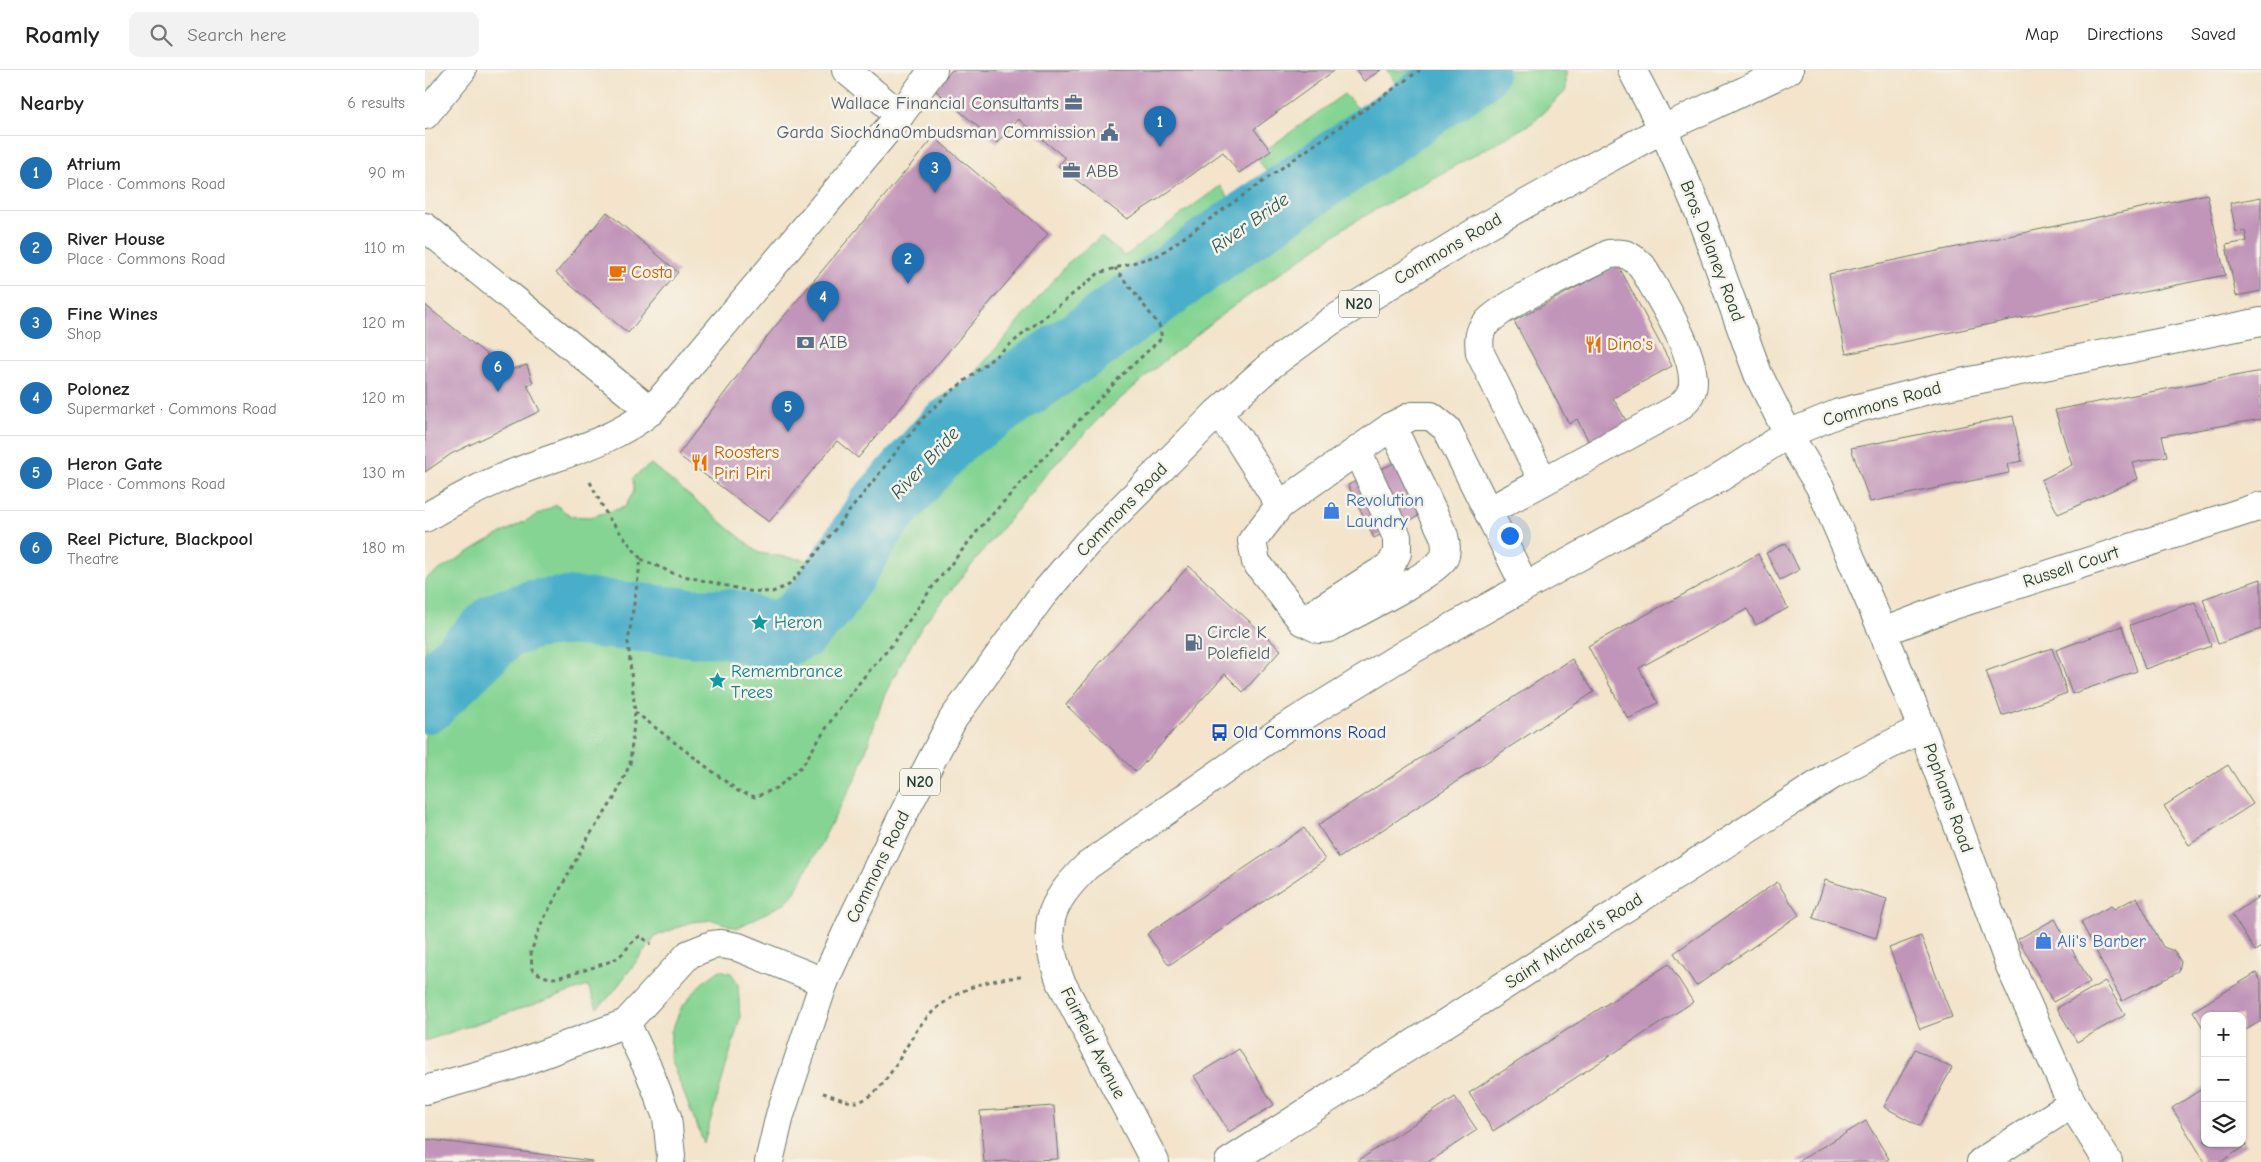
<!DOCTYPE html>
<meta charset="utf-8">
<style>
:root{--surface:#fff;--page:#f2f2f2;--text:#222;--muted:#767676;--line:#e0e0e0;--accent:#1f6fb2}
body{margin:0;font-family:"Comic Neue",sans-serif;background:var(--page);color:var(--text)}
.controls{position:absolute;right:15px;bottom:15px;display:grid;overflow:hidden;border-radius:10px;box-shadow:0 1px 4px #0004}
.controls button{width:45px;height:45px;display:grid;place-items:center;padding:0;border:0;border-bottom:1px solid var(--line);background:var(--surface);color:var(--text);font:25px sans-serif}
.you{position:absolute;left:1084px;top:465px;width:18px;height:18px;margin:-12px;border:4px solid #fff;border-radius:50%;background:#1a73e8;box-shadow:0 0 0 8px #1a73e833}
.badge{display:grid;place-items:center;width:32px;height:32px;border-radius:50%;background:var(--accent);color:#fff;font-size:16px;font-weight:700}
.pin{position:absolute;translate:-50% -41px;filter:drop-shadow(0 1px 2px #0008)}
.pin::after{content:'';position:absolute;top:26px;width:18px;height:15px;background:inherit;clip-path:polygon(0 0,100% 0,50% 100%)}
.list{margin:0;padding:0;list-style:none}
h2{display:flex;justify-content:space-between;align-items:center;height:65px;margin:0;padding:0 20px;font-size:21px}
h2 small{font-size:16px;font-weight:400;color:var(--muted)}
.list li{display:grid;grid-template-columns:32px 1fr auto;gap:15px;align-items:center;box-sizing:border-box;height:75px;padding:0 20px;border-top:1px solid var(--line)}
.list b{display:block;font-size:19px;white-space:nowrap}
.list p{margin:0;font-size:16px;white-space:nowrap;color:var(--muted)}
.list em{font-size:16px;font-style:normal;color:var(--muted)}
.icon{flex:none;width:28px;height:28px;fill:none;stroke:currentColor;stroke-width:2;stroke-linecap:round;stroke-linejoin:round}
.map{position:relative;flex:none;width:1836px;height:1092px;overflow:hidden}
header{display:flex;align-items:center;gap:30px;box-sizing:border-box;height:70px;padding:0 25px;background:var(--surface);border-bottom:1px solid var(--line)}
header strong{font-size:24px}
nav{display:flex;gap:28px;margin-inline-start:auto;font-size:18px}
.search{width:350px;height:45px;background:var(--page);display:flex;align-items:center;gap:12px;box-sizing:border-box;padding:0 18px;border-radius:10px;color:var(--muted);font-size:19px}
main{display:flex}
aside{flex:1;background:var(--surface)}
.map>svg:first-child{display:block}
.green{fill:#85d493;stroke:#528864}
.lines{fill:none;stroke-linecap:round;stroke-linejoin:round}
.river{stroke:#4aaec9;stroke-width:69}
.building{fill:#c195b9}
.minor-casing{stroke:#697769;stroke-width:30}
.highway-casing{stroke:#697769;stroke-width:30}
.path{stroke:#697769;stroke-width:3;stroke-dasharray:4 4;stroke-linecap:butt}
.minor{stroke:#fff;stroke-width:28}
.highway{stroke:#fff;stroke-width:28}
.labels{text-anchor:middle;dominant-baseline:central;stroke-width:5;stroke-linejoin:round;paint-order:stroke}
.shield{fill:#f7f3e8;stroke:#60746a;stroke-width:1}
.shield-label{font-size:16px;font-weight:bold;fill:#1f3d34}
.service-label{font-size:18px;fill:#4e5e75;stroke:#f7f3e8;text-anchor:start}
.street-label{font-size:18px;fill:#1f3d34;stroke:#f7f3e8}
.food-label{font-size:18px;fill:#c56008;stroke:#f7f3e8;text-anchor:start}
.shop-label{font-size:18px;fill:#366cbe;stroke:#f7f3e8;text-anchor:start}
.culture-label{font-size:18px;fill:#0d838f;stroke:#f7f3e8;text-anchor:start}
.transit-label{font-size:18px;fill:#164399;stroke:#f7f3e8;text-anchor:start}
.water-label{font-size:19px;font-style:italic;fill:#2a5959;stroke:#f7f3e8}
</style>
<header>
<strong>Roamly</strong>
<div class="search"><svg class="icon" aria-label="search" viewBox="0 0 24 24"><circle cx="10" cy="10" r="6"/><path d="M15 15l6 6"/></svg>Search here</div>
<nav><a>Map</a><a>Directions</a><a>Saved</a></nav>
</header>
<main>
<aside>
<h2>Nearby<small>6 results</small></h2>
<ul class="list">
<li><span class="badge">1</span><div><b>Atrium</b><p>Place · Commons Road</p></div><em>90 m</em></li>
<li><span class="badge">2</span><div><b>River House</b><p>Place · Commons Road</p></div><em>110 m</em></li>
<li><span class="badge">3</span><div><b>Fine Wines</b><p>Shop</p></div><em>120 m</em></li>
<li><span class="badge">4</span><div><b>Polonez</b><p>Supermarket · Commons Road</p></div><em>120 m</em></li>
<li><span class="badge">5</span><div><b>Heron Gate</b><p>Place · Commons Road</p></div><em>130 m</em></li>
<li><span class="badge">6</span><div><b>Reel Picture, Blackpool</b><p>Theatre</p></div><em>180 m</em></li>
</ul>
</aside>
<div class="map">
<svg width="1836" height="1092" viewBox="0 0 1836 1092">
<rect width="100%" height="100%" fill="#f7f3e8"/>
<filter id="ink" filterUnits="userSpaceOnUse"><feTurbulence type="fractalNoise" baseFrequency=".02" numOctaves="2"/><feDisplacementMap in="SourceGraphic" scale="10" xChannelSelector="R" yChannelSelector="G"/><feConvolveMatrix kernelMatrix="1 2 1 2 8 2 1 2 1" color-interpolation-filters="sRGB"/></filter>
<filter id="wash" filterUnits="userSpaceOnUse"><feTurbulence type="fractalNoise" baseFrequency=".0096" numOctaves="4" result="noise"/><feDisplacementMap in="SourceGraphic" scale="20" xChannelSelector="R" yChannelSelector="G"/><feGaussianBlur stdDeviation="1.12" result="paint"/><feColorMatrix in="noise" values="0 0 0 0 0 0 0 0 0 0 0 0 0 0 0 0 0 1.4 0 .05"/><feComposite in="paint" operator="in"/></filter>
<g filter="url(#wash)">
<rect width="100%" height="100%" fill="#f3e4cb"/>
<g class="green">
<polygon points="961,0 1141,0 1141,21 1107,53 925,154 799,243 739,291 680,342 623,402 499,553 477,591 459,626 434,701 370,822 360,833 312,858 288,850 267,852 231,866 185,926 172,938 163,916 0,971 0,509 60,472 131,435 146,446 165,447 200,437 209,421 208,408 226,394 334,483 395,492 435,439 645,191 676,167 700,186 795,116 807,132 845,106 831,87 919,24 936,41 972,15"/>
<polygon points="295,900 306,903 313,913 315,948 279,1073 245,989 246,962 256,938 277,913"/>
</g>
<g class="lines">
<polyline class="river" points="0,629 75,556 109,544 147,541 269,553 303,553 342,565 357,563 373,556 398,530 454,442 525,362 657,274 789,178 1049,0"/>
</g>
<g id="blocks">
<g class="building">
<polygon points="527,0 910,0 829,59 846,81 814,103 798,82 735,128 702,149 633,96 640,88 593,49 572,73 510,20"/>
<polygon points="931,0 956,0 939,11"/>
<polygon points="509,67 623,164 433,388 412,371 344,452 253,385 344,264"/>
<polygon points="1782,124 1800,205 1421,284 1404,204"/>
<polygon points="1836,127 1836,221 1811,226 1801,175 1822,171 1820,161 1811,162 1805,133"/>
<polygon points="182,142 253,202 203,263 131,203"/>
<polygon points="1193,195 1247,296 1188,328 1203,354 1165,374 1152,349 1144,354 1089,251"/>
<polygon points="0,235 82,301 102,295 108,313 102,315 115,341 26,384 0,402"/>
<polygon points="1836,301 1836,349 1737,366 1742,386 1708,393 1713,409 1633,444 1616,410 1647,395 1630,340"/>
<polygon points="1588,346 1597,391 1582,394 1584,403 1445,432 1426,378"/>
<polygon points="990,383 1016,435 949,468 923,415"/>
<polygon points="1361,473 1374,500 1355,510 1341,483"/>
<polygon points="1333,484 1363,538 1331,555 1322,539 1214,598 1233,633 1203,649 1163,576"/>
<polygon points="764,496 856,580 818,622 800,604 711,702 641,635 674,594"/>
<polygon points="1836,509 1836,559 1793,574 1778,529"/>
<polygon points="1770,532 1786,576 1720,599 1705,555"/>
<polygon points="1697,556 1712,601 1647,624 1631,580"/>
<polygon points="1627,578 1642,623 1577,646 1561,601"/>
<polygon points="1147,589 1169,622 914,788 893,755"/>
<polygon points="1803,695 1828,734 1764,775 1739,736"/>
<polygon points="879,758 900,790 744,895 722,864"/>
<polygon points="1400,810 1462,829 1451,868 1388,848"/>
<polygon points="1352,812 1374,845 1271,916 1249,883"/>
<polygon points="1836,825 1836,877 1830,881 1807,845"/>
<polygon points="1712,827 1738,877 1749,881 1756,892 1754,902 1697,931 1656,852 1686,836 1689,839"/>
<polygon points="1630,849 1665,912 1628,932 1593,869"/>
<polygon points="1496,866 1527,947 1495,959 1464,878"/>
<polygon points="1244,894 1268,932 1068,1061 1044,1023"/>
<polygon points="1831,903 1836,911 1836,951 1817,962 1817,946 1780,946 1780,961 1768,941"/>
<polygon points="1680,911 1700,945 1652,972 1632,938"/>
<polygon points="814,979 849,1035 804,1062 769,1006"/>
<polygon points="1490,979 1527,998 1495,1056 1459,1037"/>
<polygon points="1780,1017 1780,1073 1817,1073 1817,1069 1821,1075 1796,1092 1780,1092 1747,1038"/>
<polygon points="1030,1027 1052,1060 1003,1092 931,1092"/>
<polygon points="629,1036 633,1089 559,1092 555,1041"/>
<polygon points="1441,1051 1464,1089 1458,1092 1372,1092"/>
<polygon points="0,1069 167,1091 167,1092 0,1092"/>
</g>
</g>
</g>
<g filter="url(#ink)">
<use href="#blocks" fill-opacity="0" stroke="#697769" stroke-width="1"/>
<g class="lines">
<defs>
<g id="minor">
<polyline points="421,0 475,45"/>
<polyline points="1207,0 1238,59 1274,142 1333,304 1363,364 1395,417 1458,562 1497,658 1585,896 1647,1034 1683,1092"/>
<polyline points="0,45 37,0"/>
<polyline points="0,157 226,341"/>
<path d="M 792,343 L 812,367 L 855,435 L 827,471 L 831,492 L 877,551 L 894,559 L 904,558 C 925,546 1009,505 1019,488 C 1022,481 1021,473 1019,466 L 967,356"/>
<polyline points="855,435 967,356 987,346 1006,346 1022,359 1100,516"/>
<path d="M 1063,441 C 1127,407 1190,373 1253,338 C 1259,333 1264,328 1267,320 C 1275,287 1233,226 1217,196 C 1205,185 1201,182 1184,184 C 1156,199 1075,234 1058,257 C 1053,265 1054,275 1055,283 L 1118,411"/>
<path d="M 0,448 C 28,431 58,415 89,403 C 135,384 187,373 226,341 L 475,45 L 508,0"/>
<polyline points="877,551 966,495 972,483 972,467 932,381"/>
<polyline points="1458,562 1526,536 1836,436"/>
<polyline points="201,953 224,1001 242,1047 246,1086 245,1092"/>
<polyline points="0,1020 86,996 201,953 264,884 287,875 296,874 313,877 399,912"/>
<path d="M 730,1092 L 635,910 C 616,856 622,836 662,796 L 858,659 L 983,582 L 1293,409 L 1363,364 L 1414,343 L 1511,318 L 1836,252"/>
<polyline points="804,1092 1409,704 1497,658"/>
<polyline points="1556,1092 1647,1034"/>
</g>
<polyline id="highway" points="344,1092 355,1045 399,912 429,846 479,743 528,649 616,527 662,473 792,343 846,295 906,251 1057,158 1149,107 1238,59 1364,0"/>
</defs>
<use href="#minor" class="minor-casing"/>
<use href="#highway" class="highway-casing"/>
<g class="path">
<path d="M 165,412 L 183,447 L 216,489 L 203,572 L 210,642 L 205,694 L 189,729 L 164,766 L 116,854 L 106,882 L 107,899 C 113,904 120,908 128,908 C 137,908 184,893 192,888 C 201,882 205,872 215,866 L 226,874"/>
<polyline points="216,489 250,504 324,521 347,522 364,515 385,491 498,348 521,326 674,203 734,185 995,0"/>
<polyline points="210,642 313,721 330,727 352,718 377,696 411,643 438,608 466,576 506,519 554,459 621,385 699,303 737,268 734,255 690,198"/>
<path d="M 398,1023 C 407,1025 422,1033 431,1032 C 460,1028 479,974 498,952 C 524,922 560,908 599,907"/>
</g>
<use href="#minor" class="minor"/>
<use href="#highway" class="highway"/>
</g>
</g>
<defs>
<symbol id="office-bare" viewBox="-9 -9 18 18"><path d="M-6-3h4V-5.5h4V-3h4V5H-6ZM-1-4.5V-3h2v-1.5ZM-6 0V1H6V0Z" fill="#5c6f8a" stroke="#f7f3e8" stroke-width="2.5" paint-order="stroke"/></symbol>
<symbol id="civic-bare" viewBox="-9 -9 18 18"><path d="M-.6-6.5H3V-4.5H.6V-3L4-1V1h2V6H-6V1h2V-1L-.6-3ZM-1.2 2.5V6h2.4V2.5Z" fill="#5c6f8a" stroke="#f7f3e8" stroke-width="2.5" paint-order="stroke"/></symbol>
<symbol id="cafe-bare" viewBox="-9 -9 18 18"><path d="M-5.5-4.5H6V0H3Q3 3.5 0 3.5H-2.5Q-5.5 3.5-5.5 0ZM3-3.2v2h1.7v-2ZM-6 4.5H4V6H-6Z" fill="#e8710a" stroke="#f7f3e8" stroke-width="2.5" paint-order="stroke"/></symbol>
<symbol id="bank-bare" viewBox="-9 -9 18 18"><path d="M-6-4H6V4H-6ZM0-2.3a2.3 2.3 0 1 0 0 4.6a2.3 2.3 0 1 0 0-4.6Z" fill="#5c6f8a" stroke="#f7f3e8" stroke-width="2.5" paint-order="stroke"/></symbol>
<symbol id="restaurant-bare" viewBox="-9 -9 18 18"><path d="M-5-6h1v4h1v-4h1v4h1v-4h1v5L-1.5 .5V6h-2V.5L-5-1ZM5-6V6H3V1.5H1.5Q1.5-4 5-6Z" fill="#e8710a" stroke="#f7f3e8" stroke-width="2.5" paint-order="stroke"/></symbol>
<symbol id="shop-bare" viewBox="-9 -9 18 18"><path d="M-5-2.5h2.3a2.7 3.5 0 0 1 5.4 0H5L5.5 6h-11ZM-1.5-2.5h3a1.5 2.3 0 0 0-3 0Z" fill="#3f7fe0" stroke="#f7f3e8" stroke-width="2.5" paint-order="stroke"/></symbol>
<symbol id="sight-bare" viewBox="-9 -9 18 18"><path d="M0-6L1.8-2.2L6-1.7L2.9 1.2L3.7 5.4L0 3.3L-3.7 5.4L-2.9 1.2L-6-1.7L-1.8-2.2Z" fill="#0f9aa8" stroke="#f7f3e8" stroke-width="2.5" paint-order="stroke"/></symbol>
<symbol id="fuel-bare" viewBox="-9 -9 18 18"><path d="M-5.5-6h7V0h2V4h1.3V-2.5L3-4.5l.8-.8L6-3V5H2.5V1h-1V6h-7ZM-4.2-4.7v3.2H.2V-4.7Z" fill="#5c6f8a" stroke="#f7f3e8" stroke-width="2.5" paint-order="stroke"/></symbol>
<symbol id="bus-bare" viewBox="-9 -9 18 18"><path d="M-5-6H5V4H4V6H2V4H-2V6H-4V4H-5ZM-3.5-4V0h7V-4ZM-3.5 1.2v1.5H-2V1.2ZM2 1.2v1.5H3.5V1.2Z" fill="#1a4fb4" stroke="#f7f3e8" stroke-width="2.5" paint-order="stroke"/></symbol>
</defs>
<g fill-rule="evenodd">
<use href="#office-bare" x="636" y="20" width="25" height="25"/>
<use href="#civic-bare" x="672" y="50" width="25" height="25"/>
<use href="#office-bare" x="634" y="88" width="25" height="25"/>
<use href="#cafe-bare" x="180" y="190" width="25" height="25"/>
<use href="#bank-bare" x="368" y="260" width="25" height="25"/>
<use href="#restaurant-bare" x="1156" y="262" width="25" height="25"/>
<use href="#restaurant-bare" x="262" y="380" width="25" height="25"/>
<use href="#shop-bare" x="894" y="428" width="25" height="25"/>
<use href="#sight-bare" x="322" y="540" width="25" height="25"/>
<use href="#fuel-bare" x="756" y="560" width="25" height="25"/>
<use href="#sight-bare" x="280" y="598" width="25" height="25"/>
<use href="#bus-bare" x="782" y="650" width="25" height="25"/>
<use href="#shop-bare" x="1606" y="858" width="25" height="25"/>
</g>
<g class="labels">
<g class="shield">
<rect x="914" y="220.5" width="40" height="27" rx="4"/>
<rect x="475" y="698.5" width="40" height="27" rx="4"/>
</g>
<g class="shield-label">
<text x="934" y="234">N20</text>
<text x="495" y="712">N20</text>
</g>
<g class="service-label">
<text x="634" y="33" text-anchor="end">Wallace Financial Consultants</text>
<text x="671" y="62" text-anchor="end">Garda SiochánaOmbudsman Commission</text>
<text x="661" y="101">ABB</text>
<text x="394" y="272">AIB</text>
<text x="782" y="562">Circle K<tspan x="782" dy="21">Polefield</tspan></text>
</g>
<g class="street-label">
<text transform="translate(1023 179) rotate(-31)">Commons Road</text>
<text transform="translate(1287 181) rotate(69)">Bros. Delaney Road</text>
<text transform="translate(1457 334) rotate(-16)">Commons Road</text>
<text transform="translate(697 440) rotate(-46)">Commons Road</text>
<text transform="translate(1646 497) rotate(-18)">Russell Court</text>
<text transform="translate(1523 728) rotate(70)">Pophams Road</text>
<text transform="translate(453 797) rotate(-64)">Commons Road</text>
<text transform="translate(1149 871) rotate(-33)">Saint Michael's Road</text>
<text transform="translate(668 973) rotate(63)">Fairfield Avenue</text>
</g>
<g class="food-label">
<text x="206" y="202">Costa</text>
<text x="1182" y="274">Dino's</text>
<text x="289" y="382">Roosters<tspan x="289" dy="21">Piri Piri</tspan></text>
</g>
<g class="shop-label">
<text x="921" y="430">Revolution<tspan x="921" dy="21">Laundry</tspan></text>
<text x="1632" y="871">Ali's Barber</text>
</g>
<g class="culture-label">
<text x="349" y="552">Heron</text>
<text x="306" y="601">Remembrance<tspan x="306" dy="21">Trees</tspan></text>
</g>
<g class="transit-label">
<text x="808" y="662">Old Commons Road</text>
</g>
<g class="water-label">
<text transform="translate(825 153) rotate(-35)">River Bride</text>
<text transform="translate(500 393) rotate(-47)">River Bride</text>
</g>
</g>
</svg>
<div class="controls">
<button>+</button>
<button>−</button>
<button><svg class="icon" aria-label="layers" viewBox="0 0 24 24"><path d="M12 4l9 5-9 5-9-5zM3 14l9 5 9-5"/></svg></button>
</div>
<div class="you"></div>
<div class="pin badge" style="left:735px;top:77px">1</div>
<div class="pin badge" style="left:483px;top:214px">2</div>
<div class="pin badge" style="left:510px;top:123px">3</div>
<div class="pin badge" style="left:398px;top:252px">4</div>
<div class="pin badge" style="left:363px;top:362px">5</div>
<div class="pin badge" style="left:73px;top:322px">6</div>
</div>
</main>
